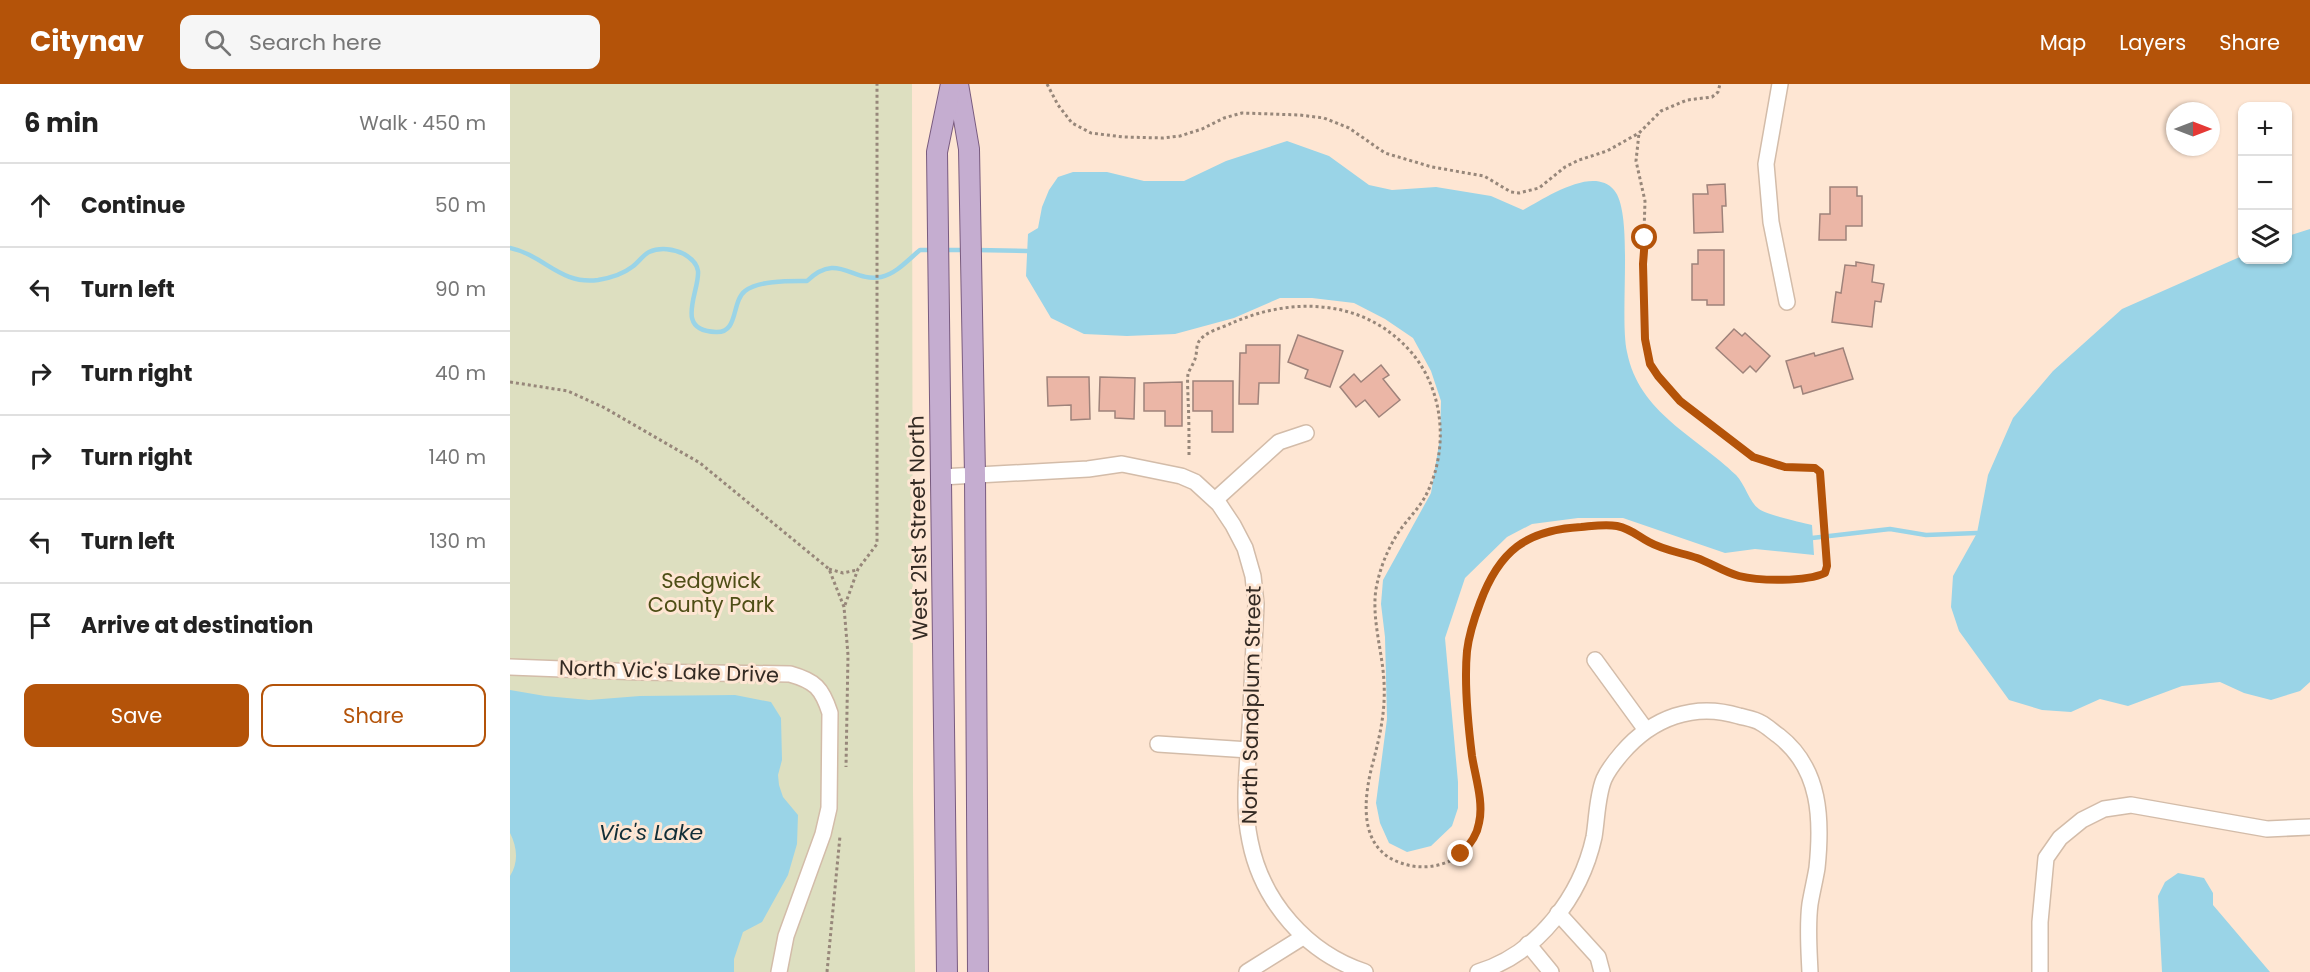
<!DOCTYPE html>
<meta charset="utf-8">
<style>
:root{--surface:#fff;--page:#f6f6f6;--text:#222;--muted:#767676;--line:#e0e0e0;--accent:#b45309}
body{margin:0;font-family:Poppins,sans-serif;background:var(--page);color:var(--text)}
.controls{position:absolute;right:18px;top:18px;display:grid;overflow:hidden;border-radius:12px;box-shadow:0 2px 4px #0004}
.controls button{width:54px;height:54px;display:grid;place-items:center;padding:0;border:0;border-bottom:2px solid var(--line);background:var(--surface);color:var(--text);font:30px sans-serif}
.compass{position:absolute;left:1656px;top:18px;width:54px;height:54px;border-radius:50%;background:var(--surface);box-shadow:0 2px 4px #0004;rotate:90deg}
.stop{position:absolute;width:18px;height:18px;margin:-14px;border:4px solid #b45309;border-radius:50%;background:#fff}
.stop.end{background:#b45309;border-color:#fff;box-shadow:0 2px 6px #0008}
.list{margin:0;padding:0;list-style:none}
h2{display:flex;justify-content:space-between;align-items:center;height:78px;margin:0;padding:0 24px;font-size:26px}
h2 small{font-size:20px;font-weight:400;color:var(--muted)}
.list li{display:grid;grid-template-columns:39px 1fr auto;gap:18px;align-items:center;box-sizing:border-box;height:84px;padding:0 24px;border-top:2px solid var(--line)}
.list b{display:block;font-size:22px;white-space:nowrap}
.list em{font-size:20px;font-style:normal;color:var(--muted)}
.actions{display:flex;gap:12px;padding:18px 24px}
.actions a{flex:1;padding:14px 0;border:2px solid var(--accent);border-radius:12px;text-align:center;font-size:21px;color:var(--accent)}
.actions .main{background:var(--accent);color:#fff}
.icon{flex:none;width:33px;height:33px;fill:none;stroke:currentColor;stroke-width:2;stroke-linecap:round;stroke-linejoin:round}
.map{position:relative;flex:none;width:1800px;height:888px;overflow:hidden}
header{display:flex;align-items:center;gap:36px;box-sizing:border-box;height:84px;padding:0 30px;background:var(--accent);color:#fff}
header strong{font-size:28px}
nav{display:flex;gap:33px;margin-inline-start:auto;font-size:21px}
.search{width:420px;height:54px;background:var(--page);display:flex;align-items:center;gap:15px;box-sizing:border-box;padding:0 21px;border-radius:12px;color:var(--muted);font-size:22px}
main{display:flex}
aside{flex:1;background:var(--surface)}
.map>svg:first-child{display:block}
.green{fill:#dddfc0}
.water{fill:#9ad4e7}
.lines{fill:none;stroke-linecap:round;stroke-linejoin:round}
.stream{stroke:#9ad4e7;stroke-width:4.5}
.building{fill:#ebb6a6;stroke:#9f837b;stroke-width:1.5}
.minor-casing{stroke:#d3bca9;stroke-width:18}
.major-casing{stroke:#795b7f;stroke-width:22}
.path{stroke:#97877a;stroke-width:3;stroke-dasharray:3 3;stroke-linecap:butt}
.minor{stroke:#fff;stroke-width:15}
.major{stroke:#c5add0;stroke-width:20}
.route{stroke:#b45309;stroke-width:8}
.labels{text-anchor:middle;dominant-baseline:central;stroke-width:6;stroke-linejoin:round;paint-order:stroke}
.street-label{font-size:21px;fill:#332a23;stroke:#fee6d3}
.park-label{font-size:21px;fill:#4e4e16;stroke:#fee6d3}
.water-label{font-size:22px;font-style:italic;fill:#112e37;stroke:#fee6d3}
</style>
<header>
<strong>Citynav</strong>
<div class="search"><svg class="icon" aria-label="search" viewBox="0 0 24 24"><circle cx="10" cy="10" r="6"/><path d="M15 15l6 6"/></svg>Search here</div>
<nav><a>Map</a><a>Layers</a><a>Share</a></nav>
</header>
<main>
<aside>
<h2>6 min<small>Walk · 450 m</small></h2>
<ul class="list">
<li><svg class="icon" aria-label="ahead" viewBox="0 0 24 24"><path d="M12 20V5M6 11l6-6 6 6"/></svg><div><b>Continue</b></div><em>50 m</em></li>
<li><svg class="icon" aria-label="left" viewBox="0 0 24 24"><path d="M17 20v-9H6M10 6l-5 5 5 5"/></svg><div><b>Turn left</b></div><em>90 m</em></li>
<li><svg class="icon" aria-label="right" viewBox="0 0 24 24"><path d="M7 20v-9h11M14 6l5 5-5 5"/></svg><div><b>Turn right</b></div><em>40 m</em></li>
<li><svg class="icon" aria-label="right" viewBox="0 0 24 24"><path d="M7 20v-9h11M14 6l5 5-5 5"/></svg><div><b>Turn right</b></div><em>140 m</em></li>
<li><svg class="icon" aria-label="left" viewBox="0 0 24 24"><path d="M17 20v-9H6M10 6l-5 5 5 5"/></svg><div><b>Turn left</b></div><em>130 m</em></li>
<li><svg class="icon" aria-label="arrive" viewBox="0 0 24 24"><path d="M6 21V4h12l-3 4 3 4H6"/></svg><div><b>Arrive at destination</b></div></li>
</ul>
<div class="actions"><a class="main">Save</a><a>Share</a></div>
</aside>
<div class="map">
<svg width="1800" height="888" viewBox="0 0 1800 888">
<rect width="100%" height="100%" fill="#fee6d3"/>
<polygon class="green" points="0,0 402,0 403,707 405,888 0,888"/>
<g class="water">
<path d="M 777,57 L 819,72 L 859,101 L 882,106 L 926,103 L 981,112 L 1013,126 C 1034,115 1083,81 1104,106 C 1124,129 1109,231 1117,268 C 1129,329 1186,352 1226,391 C 1235,400 1239,418 1249,425 C 1257,431 1290,438 1302,441 L 1304,471 L 1245,465 L 1215,469 L 1113,434 L 1068,434 L 1022,440 L 997,453 L 955,494 L 935,554 L 948,698 L 948,724 L 942,742 L 921,762 L 897,768 L 879,759 L 870,739 L 866,719 L 877,635 L 875,553 L 871,520 L 873,496 L 921,409 L 930,354 L 931,317 L 921,287 L 903,254 L 875,235 L 844,219 L 802,214 L 770,214 L 724,234 L 665,250 L 617,252 L 574,250 L 541,234 L 516,192 L 518,150 L 528,144 L 532,123 L 539,106 L 548,93 L 563,88 L 597,88 L 634,97 L 674,97 L 716,77 Z"/>
<polygon points="1800,145 1800,598 1790,607 1761,616 1734,609 1710,598 1672,602 1618,622 1590,615 1561,628 1532,626 1499,616 1449,547 1441,523 1443,492 1467,449 1478,391 1503,334 1543,287 1612,225 1732,172 1732,176 1778,176 1778,152"/>
<path d="M 0,606 L 35,612 L 79,616 L 130,612 L 225,611 L 261,618 L 271,634 L 272,676 L 268,691 L 269,701 L 273,713 L 288,731 L 287,760 L 278,791 L 252,838 L 233,848 L 224,875 L 224,888 L 0,888 L 0,792 C 9,778 7,763 0,749 Z"/>
<polygon points="1668,789 1694,794 1703,809 1703,821 1760,888 1652,888 1648,812 1655,798"/>
</g>
<g class="lines">
<g class="stream">
<path d="M 0,164 C 34,171 50,201 88,196 C 100,194 113,190 122,183 C 128,179 133,171 139,168 C 150,163 164,165 174,170 C 181,174 187,179 188,187 C 190,207 163,247 206,248 C 229,249 221,218 235,207 C 249,196 281,197 297,197 C 328,167 342,199 371,193 C 386,190 399,175 410,166 L 424,166"/>
<polyline points="433,166 457,166"/>
<polyline points="466,166 517,167"/>
<polyline points="1302,454 1380,445 1416,451 1467,449"/>
</g>
</g>
<g class="building">
<polygon points="1215,100 1216,122 1212,122 1213,148 1184,149 1183,110 1198,110 1197,101"/>
<polygon points="1320,103 1347,103 1347,112 1352,112 1352,142 1336,142 1336,156 1309,156 1310,130 1320,130"/>
<polygon points="1188,166 1214,166 1214,221 1197,221 1197,216 1182,216 1182,180 1188,180"/>
<polygon points="1346,178 1364,181 1362,198 1374,200 1371,218 1365,217 1362,243 1322,238 1326,208 1331,209 1335,181 1346,182"/>
<polygon points="1224,245 1232,252 1235,249 1260,272 1246,288 1240,282 1233,289 1206,264"/>
<polygon points="788,251 833,267 820,303 795,294 798,286 778,278"/>
<polygon points="736,261 770,261 769,299 749,299 748,320 729,320 730,269 736,269"/>
<polygon points="1333,264 1343,295 1293,310 1291,302 1284,304 1276,277 1304,269 1305,272"/>
<polygon points="871,281 879,291 873,295 890,316 869,333 855,316 846,323 830,303 844,290 851,298"/>
<polygon points="537,293 579,293 580,335 561,336 561,321 538,322"/>
<polygon points="590,293 625,294 624,335 605,334 605,327 589,327"/>
<polygon points="683,297 723,297 723,348 702,348 702,327 683,327"/>
<polygon points="672,298 672,342 655,342 655,327 634,327 634,299"/>
</g>
<g class="lines">
<defs>
<g id="minor">
<polyline points="1270,0 1256,80 1261,138 1277,218"/>
<path d="M 431,393 L 578,385 L 612,380 L 671,392 L 685,398 L 709,420 L 723,441 L 735,464 L 743,492 L 746,520 C 744,561 742,602 740,643 C 738,681 732,720 740,757 C 752,818 797,869 855,888"/>
<polyline points="705,416 769,358 796,349"/>
<polyline points="1085,576 1136,646"/>
<path d="M 0,583 L 131,588 L 280,590 C 305,597 312,604 320,629 L 319,724 L 313,750 L 276,852 L 269,888"/>
<polyline points="648,660 739,666"/>
<polyline points="1048,829 1088,873 1092,888"/>
<polyline points="1018,860 1041,888"/>
<polyline points="737,888 793,853"/>
<path d="M 968,888 C 1028,870 1071,812 1084,753 C 1087,735 1087,712 1094,695 C 1098,686 1106,676 1112,669 C 1142,634 1184,618 1229,632 C 1236,634 1245,635 1251,639 C 1257,642 1263,648 1269,652 C 1311,685 1312,736 1307,784 C 1305,796 1302,808 1300,820 C 1297,842 1299,866 1300,888"/>
<polyline points="1530,888 1530,838 1536,774 1550,754 1572,736 1594,725 1621,721 1757,745 1800,743"/>
</g>
<g id="major">
<polyline points="448,0 459,65 465,391 468,888"/>
<polyline points="437,888 427,68 441,0"/>
</g>
</defs>
<use href="#minor" class="minor-casing"/>
<use href="#major" class="major-casing"/>
<g class="path">
<polyline points="537,0 548,21 562,39 581,49 613,53 653,54 670,52 692,45 714,34 732,29 790,31 814,34 839,44 875,69 922,83 974,92 1001,108 1009,109 1029,104 1055,83 1069,76 1097,67 1129,49 1151,27 1177,16 1202,13 1208,8 1210,0"/>
<polyline points="0,298 58,307 93,323 190,379 319,485 334,523 338,571 336,683"/>
<path d="M 679,371 C 679,352 679,333 678,314 C 678,307 677,297 678,290 C 679,286 684,279 685,275 C 687,270 686,264 688,259 C 693,248 712,244 722,239 C 783,212 855,215 901,268 C 935,307 939,368 915,413 C 908,425 898,435 890,446 C 878,464 870,483 866,505 C 862,531 870,560 873,586 C 877,622 871,648 862,682 C 853,718 849,765 891,779 C 921,790 961,777 968,742 C 974,719 965,693 962,670 C 953,608 950,534 988,481 C 1008,452 1041,445 1074,443 C 1088,442 1101,441 1114,444 C 1126,447 1132,455 1142,459 C 1157,466 1174,469 1189,474 C 1202,479 1213,487 1226,491 C 1248,498 1293,497 1315,489 L 1317,482 L 1310,388 L 1305,384 L 1275,383 L 1243,373 L 1170,317 L 1159,306 L 1140,281 L 1135,255 L 1133,180 L 1135,117 L 1126,77 L 1129,49"/>
<polyline points="319,485 333,489 347,486"/>
<polyline points="335,521 348,485 367,460 367,0"/>
<polyline points="317,888 330,752"/>
</g>
<use href="#minor" class="minor"/>
<use href="#major" class="major"/>
</g>
<g class="lines">
<path class="route" d="M 951,770 C 960,761 967,752 969,739 C 974,718 965,692 962,672 C 958,640 954,599 957,567 C 959,550 964,535 970,519 C 989,467 1016,446 1071,443 C 1083,442 1095,440 1107,442 C 1121,445 1128,452 1139,458 C 1153,466 1172,469 1187,474 C 1201,479 1214,488 1229,492 C 1249,497 1296,498 1315,489 L 1317,482 L 1310,388 L 1305,384 L 1275,383 L 1243,373 L 1170,317 L 1148,292 L 1140,280 L 1135,255 L 1133,180 L 1135,154"/>
</g>
<g class="labels">
<g class="street-label">
<text transform="translate(408 444) rotate(-91)">West 21st Street North</text>
<text transform="translate(159 587) rotate(2)">North Vic's Lake Drive</text>
<text transform="translate(741 621) rotate(-89)">North Sandplum Street</text>
</g>
<g class="park-label">
<text x="201" y="496">Sedgwick<tspan x="201" dy="24">County Park</tspan></text>
</g>
<g class="water-label">
<text x="141" y="748">Vic's Lake</text>
</g>
</g>
</svg>
<div class="controls">
<button>+</button>
<button>−</button>
<button><svg class="icon" aria-label="layers" viewBox="0 0 24 24"><path d="M12 4l9 5-9 5-9-5zM3 14l9 5 9-5"/></svg></button>
</div>
<svg class="compass" viewBox="-18 -18 36 36"><path d="M0-13l5 13h-10z" fill="#e53935"/><path d="M0 13l5-13h-10z" fill="#767676"/></svg>
<div class="stop" style="left:1135px;top:154px"></div>
<div class="stop end" style="left:951px;top:770px"></div>
</div>
</main>
